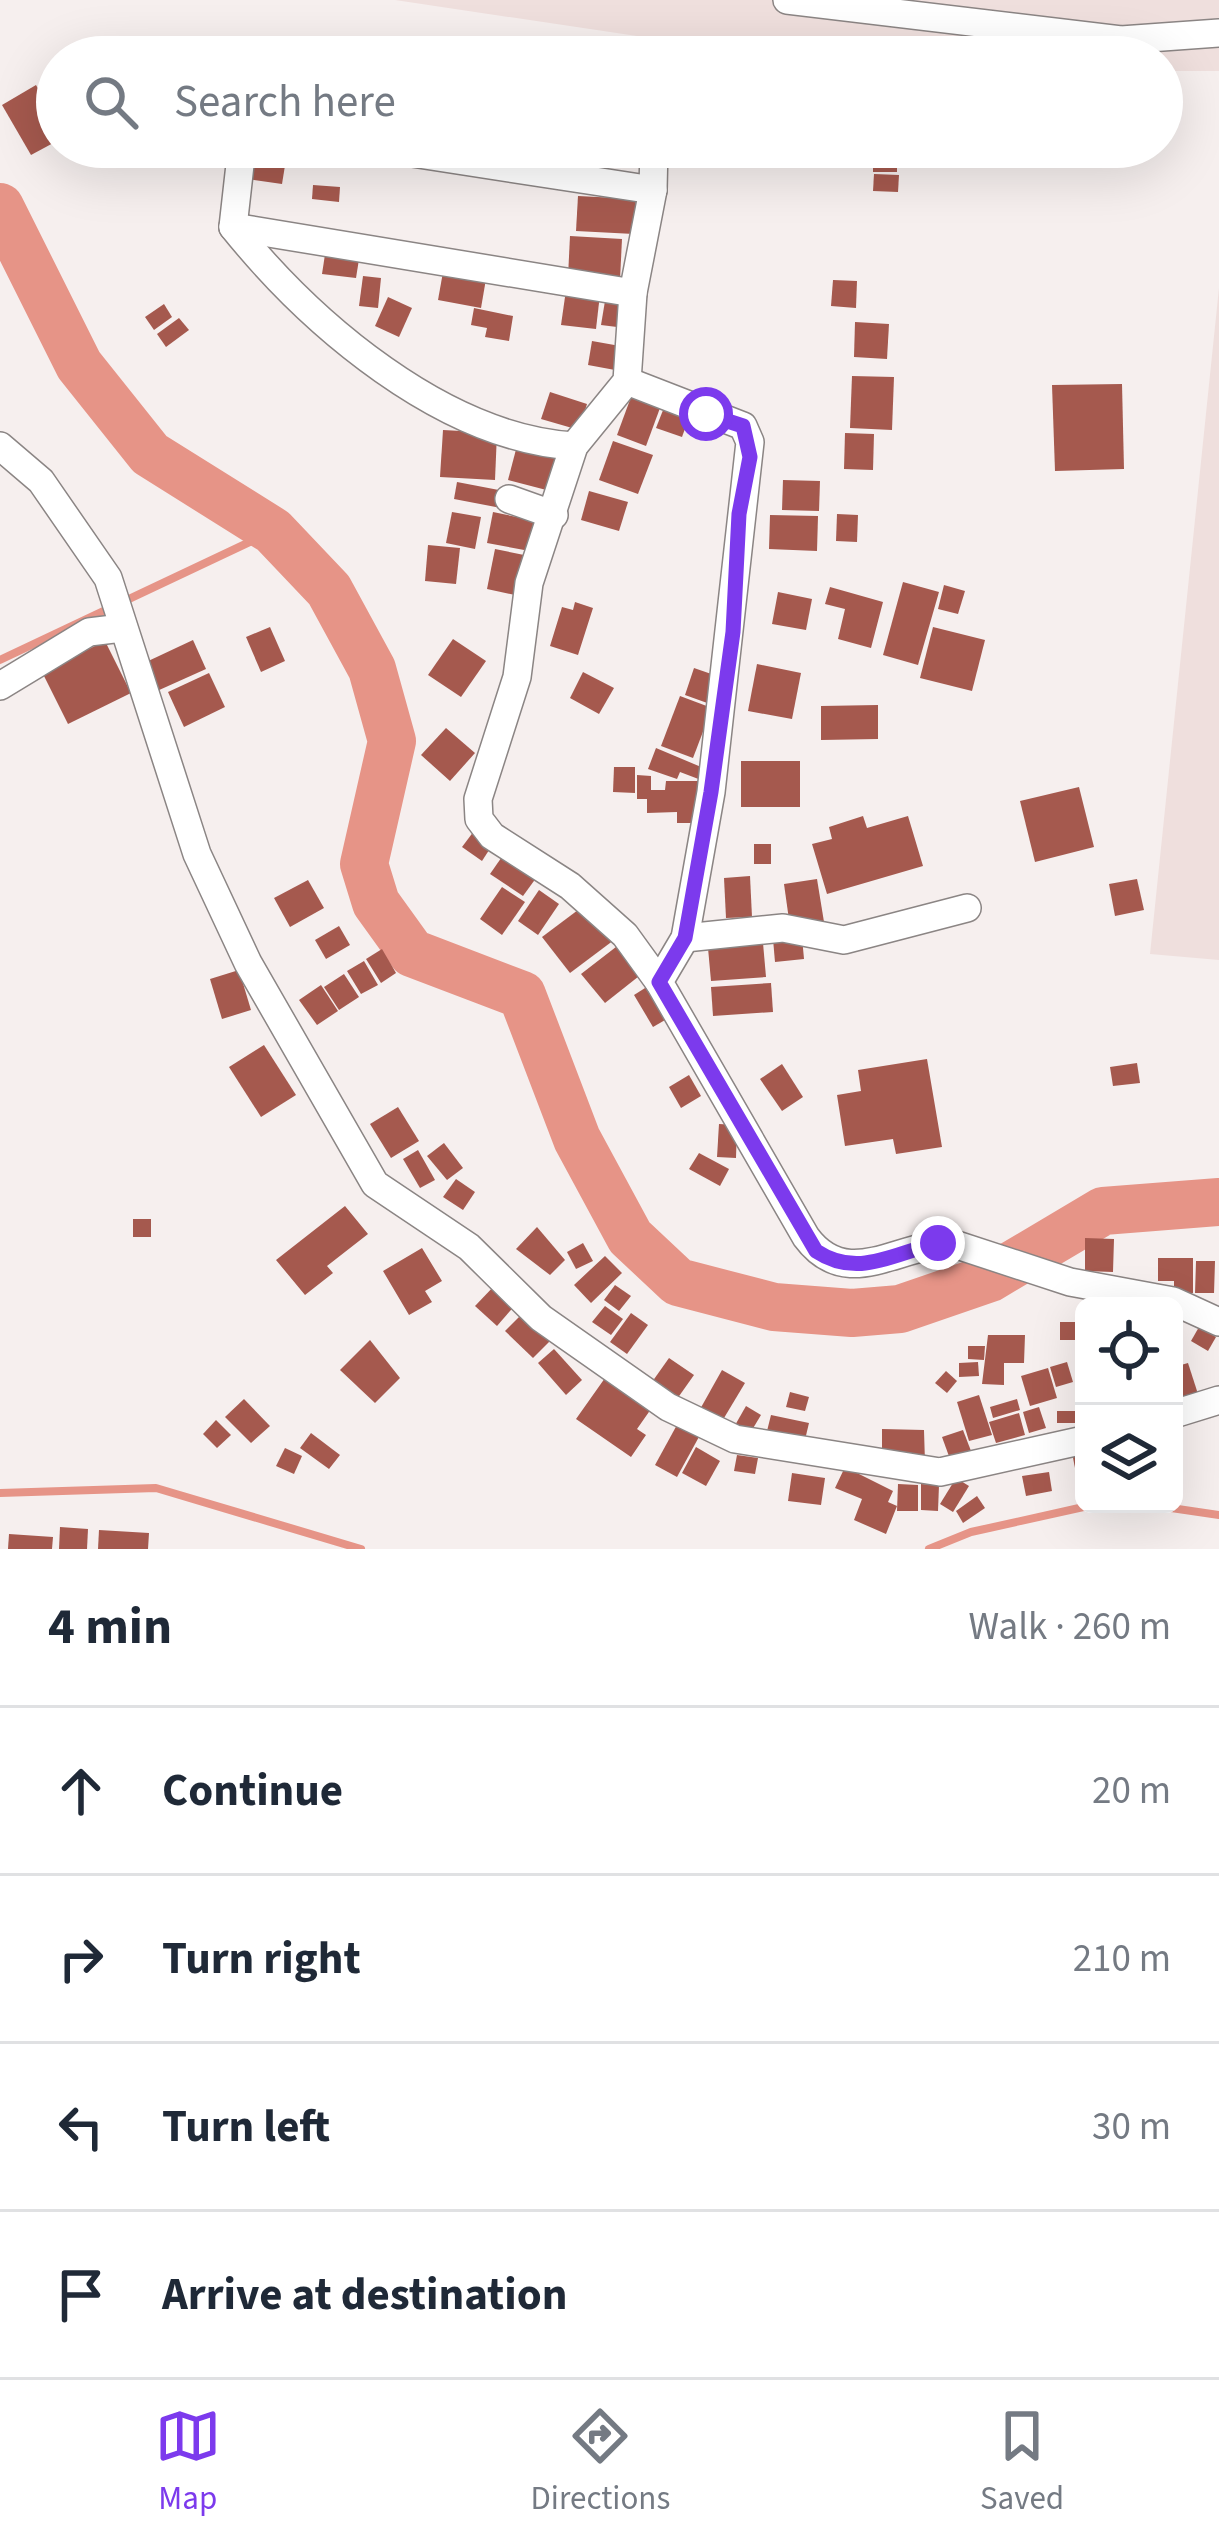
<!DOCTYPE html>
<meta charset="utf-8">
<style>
:root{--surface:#fff;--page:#f2f2f3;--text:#1f2937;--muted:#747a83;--line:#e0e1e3;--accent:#7c3aed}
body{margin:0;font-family:"Source Sans 3",sans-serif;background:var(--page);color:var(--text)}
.controls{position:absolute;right:36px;bottom:36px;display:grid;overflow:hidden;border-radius:18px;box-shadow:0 12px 48px #0002}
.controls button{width:108px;height:108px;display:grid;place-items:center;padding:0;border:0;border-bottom:3px solid var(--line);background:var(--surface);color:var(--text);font:60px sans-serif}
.stop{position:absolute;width:36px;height:36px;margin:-27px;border:9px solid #7c3aed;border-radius:50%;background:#fff}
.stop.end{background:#7c3aed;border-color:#fff;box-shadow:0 3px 12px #0008}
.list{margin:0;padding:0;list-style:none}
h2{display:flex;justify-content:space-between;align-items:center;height:156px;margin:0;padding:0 48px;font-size:51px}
h2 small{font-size:39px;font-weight:400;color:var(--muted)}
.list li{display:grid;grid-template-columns:78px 1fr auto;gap:36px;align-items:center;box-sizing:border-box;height:168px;padding:0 48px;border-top:3px solid var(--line)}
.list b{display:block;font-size:45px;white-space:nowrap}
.list em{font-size:39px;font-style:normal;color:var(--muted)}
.icon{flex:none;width:66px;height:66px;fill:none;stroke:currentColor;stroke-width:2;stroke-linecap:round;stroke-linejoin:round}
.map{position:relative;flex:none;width:1219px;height:1549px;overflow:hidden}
.search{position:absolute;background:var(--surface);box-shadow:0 12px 48px #0002;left:36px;right:36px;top:36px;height:132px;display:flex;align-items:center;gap:30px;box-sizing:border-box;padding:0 42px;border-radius:66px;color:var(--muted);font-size:45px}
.sheet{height:828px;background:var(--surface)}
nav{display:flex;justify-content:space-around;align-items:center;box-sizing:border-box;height:168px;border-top:3px solid var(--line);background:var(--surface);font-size:33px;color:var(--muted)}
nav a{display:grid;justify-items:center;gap:6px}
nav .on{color:var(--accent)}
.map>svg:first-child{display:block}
.built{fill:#efdfdd}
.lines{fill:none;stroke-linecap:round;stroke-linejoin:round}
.stream{stroke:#e69487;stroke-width:8}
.river{stroke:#e69487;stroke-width:48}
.building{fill:#a5594e}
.minor-casing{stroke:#8b8584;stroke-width:30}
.minor{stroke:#fff;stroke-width:27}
.route{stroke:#7c3aed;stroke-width:15}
</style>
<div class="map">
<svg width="1219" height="1549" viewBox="0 0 1219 1549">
<rect width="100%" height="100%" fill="#f6efee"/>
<g class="built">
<polygon points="395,0 1219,0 1219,71 1162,71 1162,57 777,57"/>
<polygon points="1219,288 1219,960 1150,954"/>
</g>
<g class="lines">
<g class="stream">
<polyline points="0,660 273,531"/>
<polyline points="0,1493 156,1488 361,1549"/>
<polyline points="1144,1504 1219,1515"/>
<polyline points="929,1549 971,1532 1097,1504"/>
</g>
<polyline class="river" points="0,207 79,365 150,454 273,531 329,590 372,669 392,741 364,864 376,903 412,953 522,995 577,1139 630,1237 678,1282 774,1307 852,1313 900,1309 990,1278 1103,1211 1219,1202"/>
</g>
<g class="building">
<polygon points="36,85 57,123 57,141 31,155 2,105"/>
<polygon points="252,147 288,147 282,184 247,179"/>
<polygon points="554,147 592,147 589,174 551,170"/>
<rect x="873" y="147" width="24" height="25"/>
<polygon points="874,174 899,175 898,192 873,191"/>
<polygon points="313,185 340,187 339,202 312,199"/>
<polygon points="578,196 636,199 634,234 576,231"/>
<polygon points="570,236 622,239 620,280 568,277"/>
<polygon points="326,248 360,253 356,278 322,274"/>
<polygon points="443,272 486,279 481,308 438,300"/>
<polygon points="363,276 381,278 378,308 359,306"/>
<polygon points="833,280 857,281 856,308 831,306"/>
<polygon points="566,290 600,294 596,329 561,325"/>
<polygon points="388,297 412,308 399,337 375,326"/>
<polygon points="605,301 628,304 625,328 601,325"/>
<polygon points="164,304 172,317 154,330 145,317"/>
<polygon points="474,308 513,316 509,341 485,337 487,328 471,325"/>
<polygon points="179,318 189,330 166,347 157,334"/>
<polygon points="855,322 889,324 887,359 854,357"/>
<polygon points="592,341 620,346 615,370 588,365"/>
<polygon points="852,376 894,377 892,430 850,428"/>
<polygon points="1122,384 1124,469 1055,471 1052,385"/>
<polygon points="550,392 587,404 579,430 541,419"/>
<polygon points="631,397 660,408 646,446 617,435"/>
<polygon points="667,400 692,409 682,437 656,428"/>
<polygon points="443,430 497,433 495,480 440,477"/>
<polygon points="845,433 874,434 873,470 844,469"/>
<polygon points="519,438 565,450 554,492 508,480"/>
<polygon points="613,441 653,455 638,494 599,480"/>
<polygon points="783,480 820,481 819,511 782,510"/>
<polygon points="457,482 504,491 501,508 454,499"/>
<polygon points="589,491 628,502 619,531 581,520"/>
<polygon points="452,512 481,517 475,549 446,543"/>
<polygon points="493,512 541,522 535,552 487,543"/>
<polygon points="837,514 858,515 857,542 836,541"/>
<polygon points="770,515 818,516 817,551 769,549"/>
<polygon points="428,545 460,548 456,584 425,581"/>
<polygon points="495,549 529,556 520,596 487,589"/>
<polygon points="903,582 939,592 918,665 883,655"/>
<polygon points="944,585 965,591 958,614 938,609"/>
<polygon points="830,587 883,602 871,648 838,639 845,609 825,604"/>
<polygon points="778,592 812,599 806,630 772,624"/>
<polygon points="575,602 593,608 578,655 550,646 562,607 573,610"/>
<polygon points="270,627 285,661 261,672 246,637"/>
<polygon points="933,627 985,640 972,691 920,678"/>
<polygon points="453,639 486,661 461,697 428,675"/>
<polygon points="193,640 206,669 157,691 144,663"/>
<polygon points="105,641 131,693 68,724 42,672"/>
<polygon points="757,664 801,673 792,719 748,711"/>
<polygon points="694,668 720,677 710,704 685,695"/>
<polygon points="583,672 614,688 599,714 570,698"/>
<polygon points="209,673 225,707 184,727 168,692"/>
<polygon points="680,696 712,708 693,758 661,746"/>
<polygon points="878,705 878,739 821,740 821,706"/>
<polygon points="446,728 475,753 450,781 421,755"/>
<polygon points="656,748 713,772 709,783 680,772 677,779 648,769"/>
<rect x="741" y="761" width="59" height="46"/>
<polygon points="614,767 635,767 635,793 613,792"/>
<polygon points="637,775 651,776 651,790 665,790 666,781 702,781 701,823 677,823 677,812 647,813 647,799 637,799"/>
<polygon points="1079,787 1094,847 1035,862 1020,801"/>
<polygon points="863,816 867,828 908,816 923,866 827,894 812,844 832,839 829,827"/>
<polygon points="474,831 493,844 482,861 462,847"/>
<rect x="754" y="844" width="17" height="20"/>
<polygon points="506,851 539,874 523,896 490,874"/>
<polygon points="750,876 752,917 726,918 724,878"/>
<polygon points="817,879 824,922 790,927 784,884"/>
<polygon points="1137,879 1144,910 1115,916 1109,884"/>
<polygon points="308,880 324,908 290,927 274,898"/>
<polygon points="502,887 525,902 502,935 480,919"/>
<polygon points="539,890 559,904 538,935 518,921"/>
<polygon points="586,904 614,940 570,973 542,937"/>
<polygon points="339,926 350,945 326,959 315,940"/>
<polygon points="802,937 804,959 775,962 773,939"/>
<polygon points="625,940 648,969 605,1003 581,974"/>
<polygon points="763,943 766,977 711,981 708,948"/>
<polygon points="382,949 396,973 381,983 366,959"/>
<polygon points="364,961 378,985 361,994 347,971"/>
<polygon points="239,970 251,1010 222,1019 210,979"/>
<polygon points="344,974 359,997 339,1010 324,987"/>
<polygon points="653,983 672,1016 653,1027 634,995"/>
<polygon points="771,983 773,1012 713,1016 711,987"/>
<polygon points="321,985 338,1011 317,1025 299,1000"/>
<polygon points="264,1045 296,1095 261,1117 229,1067"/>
<polygon points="927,1059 942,1147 896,1154 893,1139 845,1146 837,1095 861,1091 858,1070"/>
<polygon points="1137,1063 1140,1083 1113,1086 1110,1067"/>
<polygon points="782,1064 803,1097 782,1111 760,1079"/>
<polygon points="689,1075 701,1096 681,1108 669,1087"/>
<polygon points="398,1107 419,1141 391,1158 370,1124"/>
<polygon points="719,1124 737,1125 736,1158 717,1157"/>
<polygon points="444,1143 463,1168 447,1180 427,1156"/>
<polygon points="418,1150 435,1180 420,1188 403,1159"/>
<polygon points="699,1153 729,1169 720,1186 689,1169"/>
<polygon points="456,1179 475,1192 463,1210 443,1197"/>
<polygon points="345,1206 368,1234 327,1266 333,1273 305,1295 276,1260"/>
<rect x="133" y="1219" width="18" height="18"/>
<polygon points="537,1227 565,1260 550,1275 516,1249"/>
<polygon points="1085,1238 1114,1239 1113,1272 1085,1271"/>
<polygon points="583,1243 593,1261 576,1269 567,1252"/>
<polygon points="422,1248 442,1281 425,1291 432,1302 409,1315 383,1271"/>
<polygon points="605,1256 622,1273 591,1303 574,1285"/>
<polygon points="1158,1258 1193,1258 1193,1293 1174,1293 1174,1281 1158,1281"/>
<polygon points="1196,1261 1215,1261 1214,1293 1195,1293"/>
<polygon points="496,1284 517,1303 497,1326 475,1306"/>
<polygon points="615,1285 631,1296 619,1311 604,1300"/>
<polygon points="605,1306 623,1319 611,1335 592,1322"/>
<polygon points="631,1313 648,1325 627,1354 610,1342"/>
<polygon points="522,1314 550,1341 533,1358 505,1331"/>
<rect x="1060" y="1322" width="23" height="18"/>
<polygon points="1199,1327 1216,1337 1208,1351 1191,1341"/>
<polygon points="988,1335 1025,1335 1024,1363 1004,1363 1004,1385 982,1384"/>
<polygon points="370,1340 400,1378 375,1403 340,1370"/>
<polygon points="968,1346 985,1346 984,1360 968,1359"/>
<polygon points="554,1349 582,1380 566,1395 538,1363"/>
<polygon points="669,1358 694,1375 677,1399 652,1382"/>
<polygon points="978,1362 979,1376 959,1377 959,1363"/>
<polygon points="1067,1362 1073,1382 1056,1387 1050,1367"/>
<polygon points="1188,1363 1198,1394 1174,1401 1174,1367"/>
<polygon points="1048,1368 1057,1398 1030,1406 1021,1376"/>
<polygon points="722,1370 745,1383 721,1423 699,1411"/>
<polygon points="946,1371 957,1381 947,1393 935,1383"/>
<polygon points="605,1378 651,1409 637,1429 646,1435 631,1457 576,1419"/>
<polygon points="790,1392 809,1397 805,1411 786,1407"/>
<polygon points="979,1395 992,1435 969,1441 957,1402"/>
<polygon points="244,1399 270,1426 251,1443 225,1417"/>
<polygon points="1017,1399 1020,1410 993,1418 990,1407"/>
<polygon points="746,1406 761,1415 749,1435 734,1427"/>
<polygon points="1039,1407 1046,1428 1029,1433 1023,1412"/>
<rect x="1057" y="1411" width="20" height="12"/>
<polygon points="1019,1413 1025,1435 996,1443 989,1422"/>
<polygon points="771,1415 809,1423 803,1448 765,1439"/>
<polygon points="216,1420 231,1435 217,1448 203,1434"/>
<polygon points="678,1423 700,1435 677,1477 655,1465"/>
<polygon points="882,1429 924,1430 925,1463 882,1455"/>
<polygon points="963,1430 971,1451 950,1459 942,1437"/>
<polygon points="311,1433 340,1455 329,1469 300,1448"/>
<polygon points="1084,1444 1084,1482 1078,1484 1071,1447"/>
<polygon points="696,1447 720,1461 706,1486 682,1473"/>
<polygon points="285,1448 302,1456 294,1474 276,1466"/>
<polygon points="737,1455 758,1458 755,1474 734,1471"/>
<polygon points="845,1467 893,1491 888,1502 897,1506 886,1534 854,1520 862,1499 835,1488"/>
<polygon points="1049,1472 1052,1491 1026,1496 1022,1476"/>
<polygon points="792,1473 825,1478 821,1505 788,1501"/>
<polygon points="956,1478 969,1486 953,1512 940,1504"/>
<polygon points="898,1484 918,1485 918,1511 897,1511"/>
<polygon points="921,1484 939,1485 938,1511 921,1510"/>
<polygon points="977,1496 985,1508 963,1523 956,1511"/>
<polygon points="60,1527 88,1529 87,1549 59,1549"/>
<polygon points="99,1530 149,1533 148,1549 98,1549"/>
<polygon points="9,1534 53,1537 52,1549 8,1549"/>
</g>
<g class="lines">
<defs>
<g id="minor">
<polyline points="787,0 1121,40 1219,33"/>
<path d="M 242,147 L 233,227 C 311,324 443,438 574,446"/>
<polyline points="373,147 653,190"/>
<polyline points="654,147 653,190 633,293 627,381 574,446 529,583 517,677 478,799 479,819 492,836 570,886 625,935 659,982"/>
<polyline points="233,227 633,293"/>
<path d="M 627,381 L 743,426 L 750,442 L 711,792 L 685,938 L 659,982 L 806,1237 C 848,1294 901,1241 954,1244 L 1070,1282 L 1173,1301 L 1219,1322"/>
<polyline points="0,446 41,481 108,578 197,854 248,963 375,1184 469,1247 541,1318 668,1407 735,1439 940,1472 1084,1440"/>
<polyline points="509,499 554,515"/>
<polyline points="0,686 89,632 122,628"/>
<polyline points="685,938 783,928 844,940 967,908"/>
<polyline points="1174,1414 1219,1400"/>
</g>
</defs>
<use href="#minor" class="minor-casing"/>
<use href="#minor" class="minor"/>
</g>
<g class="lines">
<path class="route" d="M 706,414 L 743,426 L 750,457 L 739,514 L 733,632 L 711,792 L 685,938 L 659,982 L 816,1251 C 858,1279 894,1253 938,1243"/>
</g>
</svg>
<div class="controls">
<button><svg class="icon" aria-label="locate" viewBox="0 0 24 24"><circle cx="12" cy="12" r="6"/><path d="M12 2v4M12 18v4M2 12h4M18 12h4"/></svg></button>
<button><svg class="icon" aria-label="layers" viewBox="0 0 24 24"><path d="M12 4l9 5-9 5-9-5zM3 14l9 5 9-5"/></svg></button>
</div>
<div class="stop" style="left:706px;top:414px"></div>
<div class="stop end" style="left:938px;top:1243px"></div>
<div class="search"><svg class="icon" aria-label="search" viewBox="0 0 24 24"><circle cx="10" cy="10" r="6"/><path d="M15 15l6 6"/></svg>Search here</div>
</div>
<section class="sheet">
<h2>4 min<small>Walk · 260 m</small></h2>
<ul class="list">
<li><svg class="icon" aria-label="ahead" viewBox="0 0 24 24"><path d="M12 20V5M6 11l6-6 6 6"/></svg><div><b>Continue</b></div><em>20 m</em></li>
<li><svg class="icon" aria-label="right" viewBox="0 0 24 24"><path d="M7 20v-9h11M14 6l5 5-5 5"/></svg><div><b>Turn right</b></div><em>210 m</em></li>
<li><svg class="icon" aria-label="left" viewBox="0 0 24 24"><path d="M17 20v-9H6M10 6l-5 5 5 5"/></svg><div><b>Turn left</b></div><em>30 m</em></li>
<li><svg class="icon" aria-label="arrive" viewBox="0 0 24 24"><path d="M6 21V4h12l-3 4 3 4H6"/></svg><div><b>Arrive at destination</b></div></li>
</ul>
</section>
<nav>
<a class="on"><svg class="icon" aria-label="map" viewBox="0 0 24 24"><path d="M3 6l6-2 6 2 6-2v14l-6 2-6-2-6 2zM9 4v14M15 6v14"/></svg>Map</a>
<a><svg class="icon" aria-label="directions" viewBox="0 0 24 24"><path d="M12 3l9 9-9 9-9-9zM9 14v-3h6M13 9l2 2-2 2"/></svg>Directions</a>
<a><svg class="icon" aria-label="saved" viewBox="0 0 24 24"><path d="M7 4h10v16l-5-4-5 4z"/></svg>Saved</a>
</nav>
